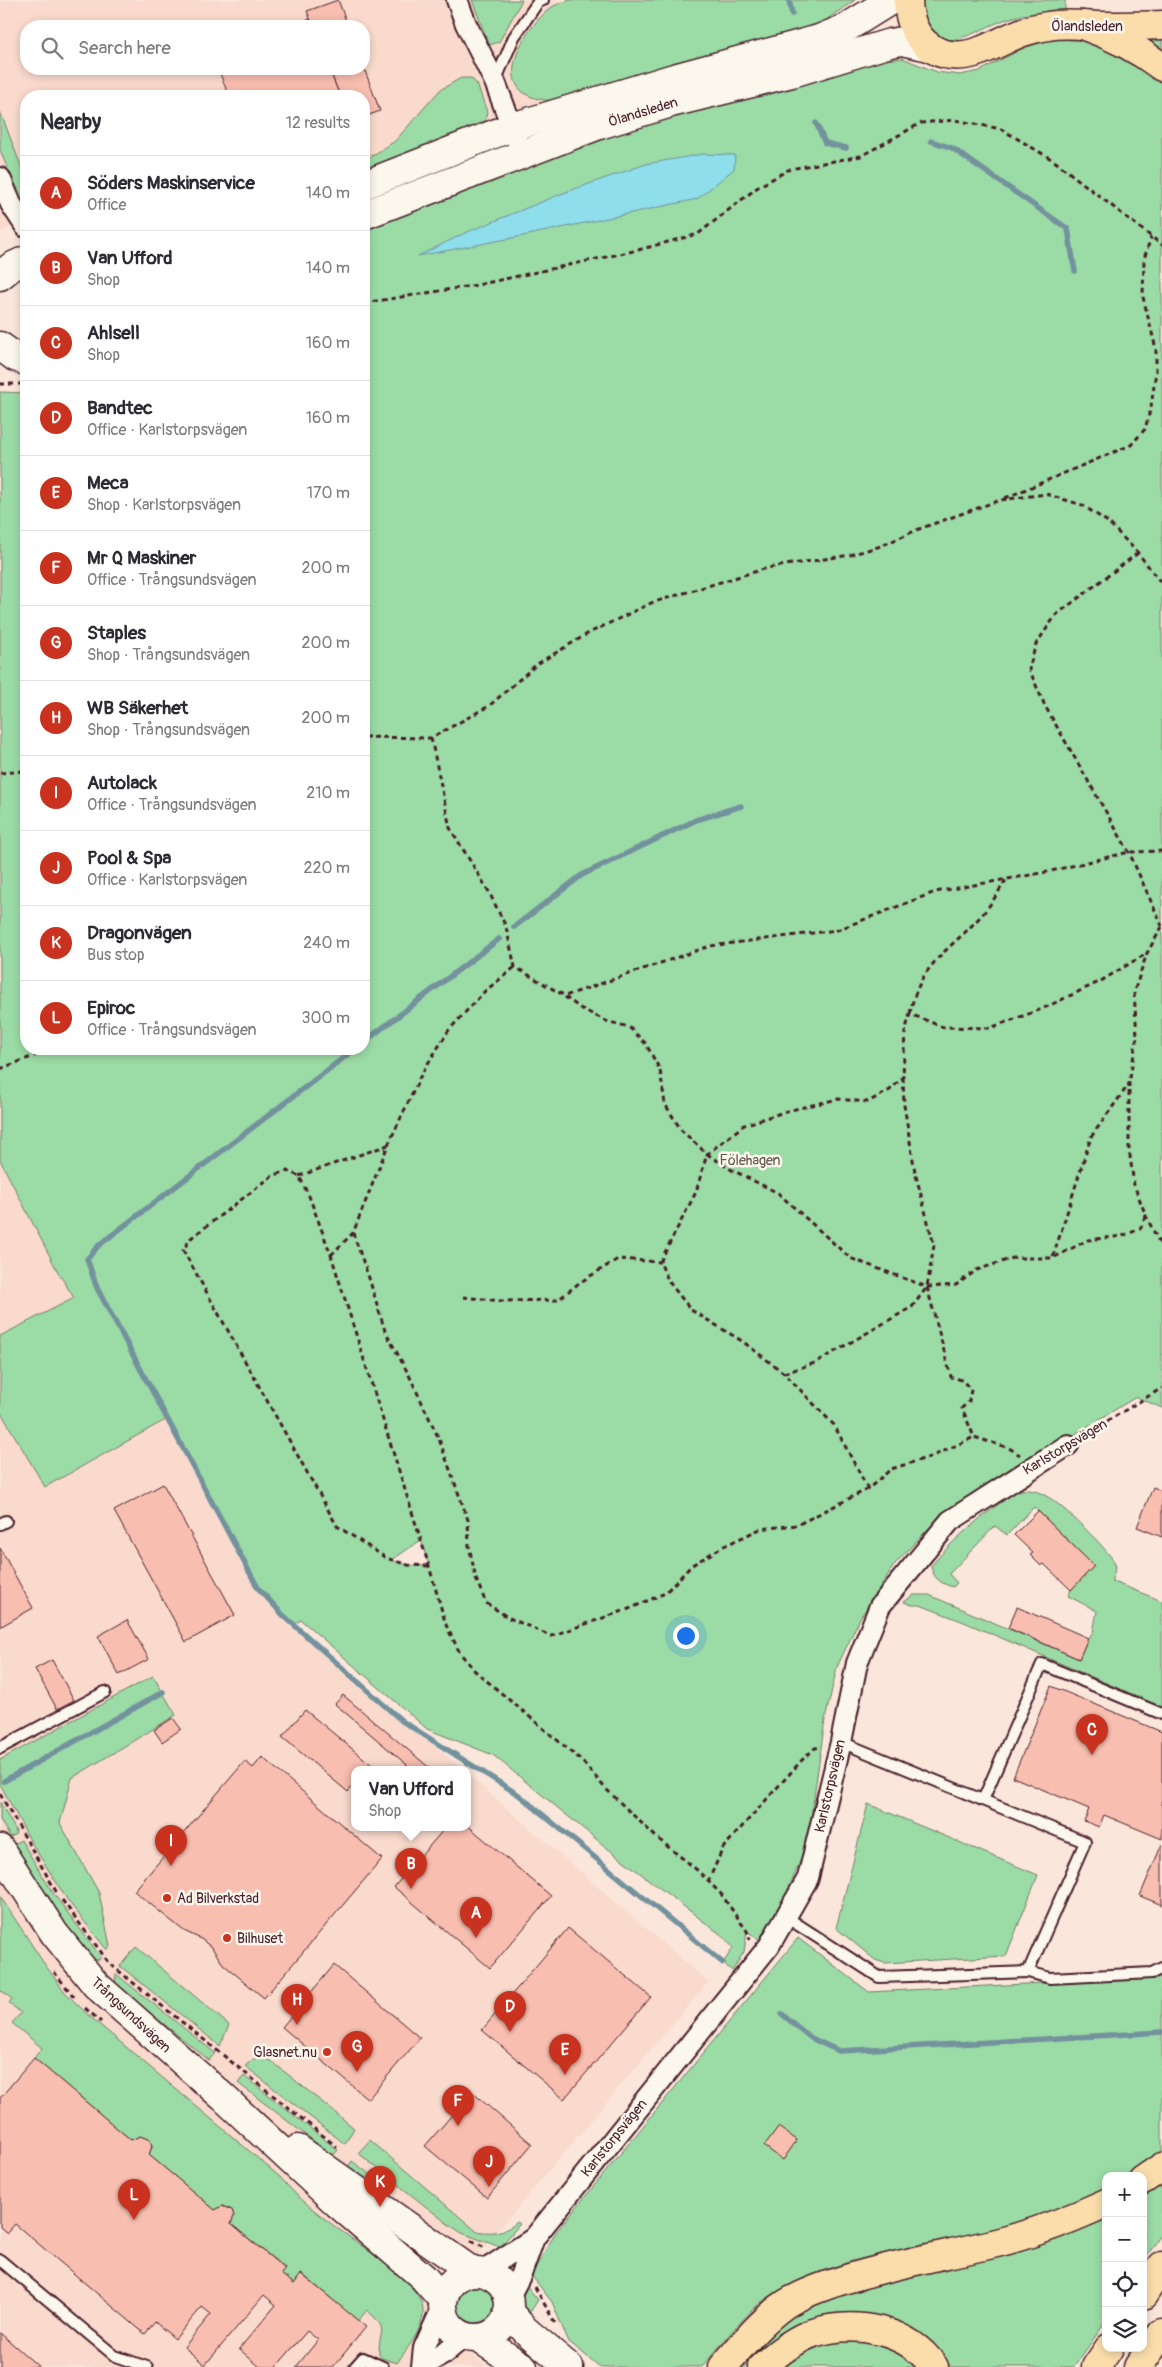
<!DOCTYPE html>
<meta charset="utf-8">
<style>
:root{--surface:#fff;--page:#f7f7f7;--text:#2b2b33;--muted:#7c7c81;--line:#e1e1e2;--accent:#c8321e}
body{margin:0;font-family:Pangolin,sans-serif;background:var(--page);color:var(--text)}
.controls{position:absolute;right:15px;bottom:15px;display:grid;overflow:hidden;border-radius:10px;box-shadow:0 2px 8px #0003}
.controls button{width:45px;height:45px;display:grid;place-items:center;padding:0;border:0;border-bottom:1px solid var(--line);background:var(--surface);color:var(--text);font:25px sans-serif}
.you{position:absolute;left:685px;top:1635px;width:18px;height:18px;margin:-12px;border:4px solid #fff;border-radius:50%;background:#1a73e8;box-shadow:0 0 0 8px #1a73e833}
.badge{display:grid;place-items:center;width:32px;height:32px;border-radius:50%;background:var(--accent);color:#fff;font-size:16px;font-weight:700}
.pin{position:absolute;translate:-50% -41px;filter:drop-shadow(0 1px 2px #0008)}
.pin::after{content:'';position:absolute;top:26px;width:18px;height:15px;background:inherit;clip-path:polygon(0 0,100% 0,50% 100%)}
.popup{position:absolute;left:351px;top:1766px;width:120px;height:65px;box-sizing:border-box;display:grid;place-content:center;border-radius:10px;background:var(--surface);filter:drop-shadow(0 1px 4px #0005);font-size:16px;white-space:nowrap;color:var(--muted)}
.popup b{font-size:19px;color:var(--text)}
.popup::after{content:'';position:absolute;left:50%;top:100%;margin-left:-10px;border:10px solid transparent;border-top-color:var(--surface)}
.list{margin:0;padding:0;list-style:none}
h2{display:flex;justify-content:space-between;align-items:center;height:65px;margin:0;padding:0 20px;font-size:21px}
h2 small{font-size:16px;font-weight:400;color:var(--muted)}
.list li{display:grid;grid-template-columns:32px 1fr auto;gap:15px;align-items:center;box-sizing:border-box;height:75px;padding:0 20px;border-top:1px solid var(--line)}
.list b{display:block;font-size:19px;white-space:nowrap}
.list p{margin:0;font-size:16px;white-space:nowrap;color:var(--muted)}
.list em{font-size:16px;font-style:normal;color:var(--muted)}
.icon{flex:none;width:28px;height:28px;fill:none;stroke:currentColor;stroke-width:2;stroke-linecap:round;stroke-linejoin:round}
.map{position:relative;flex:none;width:1162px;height:2367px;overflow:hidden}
.search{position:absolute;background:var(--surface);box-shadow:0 2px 8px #0003;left:20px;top:20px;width:350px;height:55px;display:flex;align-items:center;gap:12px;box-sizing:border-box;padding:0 18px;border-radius:20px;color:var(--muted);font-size:19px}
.panel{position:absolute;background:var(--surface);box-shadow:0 2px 8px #0003;left:20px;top:90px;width:350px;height:965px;border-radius:20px}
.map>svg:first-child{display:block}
.built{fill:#f9dacd;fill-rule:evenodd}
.green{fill:#9bdba5;stroke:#727d68;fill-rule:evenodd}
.water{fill:#8edeeb;stroke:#73929e}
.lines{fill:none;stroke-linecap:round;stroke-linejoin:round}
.stream{stroke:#73929e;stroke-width:5.5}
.building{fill:#f8beb0;stroke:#4a1f2b}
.service-casing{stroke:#4a1f2b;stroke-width:14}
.minor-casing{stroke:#4a1f2b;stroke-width:24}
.secondary-casing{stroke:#4a1f2b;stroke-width:31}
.primary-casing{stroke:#4a1f2b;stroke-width:31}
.motorway-casing{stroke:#4a1f2b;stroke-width:31}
.path{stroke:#4a1f2b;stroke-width:3;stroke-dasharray:5 4;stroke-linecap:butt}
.service{stroke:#fbf7ec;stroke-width:10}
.minor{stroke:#fbf7ec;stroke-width:20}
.secondary{stroke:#fbf7ec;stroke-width:28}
.primary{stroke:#faddab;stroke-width:28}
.motorway{stroke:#faddab;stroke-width:28}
.poi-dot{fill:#c8321e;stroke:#fbf7ec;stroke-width:2}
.labels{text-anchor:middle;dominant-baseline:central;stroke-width:5;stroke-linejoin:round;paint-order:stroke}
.street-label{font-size:14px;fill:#4a1f2b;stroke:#fbf7ec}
.park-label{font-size:14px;fill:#625750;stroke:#fbf7ec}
.poi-label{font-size:14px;fill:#4a1f2b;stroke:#fbf7ec;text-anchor:start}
</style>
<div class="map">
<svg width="1162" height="2367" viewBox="0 0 1162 2367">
<rect width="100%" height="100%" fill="#fae6da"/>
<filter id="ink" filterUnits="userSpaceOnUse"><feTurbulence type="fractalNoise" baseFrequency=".02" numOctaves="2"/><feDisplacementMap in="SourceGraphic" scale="10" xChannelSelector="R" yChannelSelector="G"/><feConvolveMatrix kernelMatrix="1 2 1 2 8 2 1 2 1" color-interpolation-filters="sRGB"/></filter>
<g filter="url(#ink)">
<g class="built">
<path d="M 0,0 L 855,0 L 826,20 L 364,176 L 364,96 L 26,96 L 26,220 L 0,232 ZM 26,26 L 364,26 L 364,69 L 26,69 Z"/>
<polygon points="0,1160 58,1272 87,1259 258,1588 294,1624 463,1770 355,1770 355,1828 467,1828 467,1774 708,1982 426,2316 487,2367 0,2367"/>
</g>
<g class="green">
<polygon points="472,0 522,0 499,42 489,45"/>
<path d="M 570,0 L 855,0 L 826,20 L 783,37 L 571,95 C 563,97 553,101 545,100 C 486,93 523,28 552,7 C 557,4 564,2 570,0 Z"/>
<path d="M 919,0 L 1065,0 L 1065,11 C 1045,11 1026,13 1007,19 C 967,33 933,66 919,0 Z"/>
<path d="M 1162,37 L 1162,1408 L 1136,1397 L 940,1516 L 895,1564 L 860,1618 L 837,1667 L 825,1720 L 811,1818 L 800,1862 L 780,1908 L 761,1941 L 747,1931 L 744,1952 L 732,1971 L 723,1963 L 733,1948 L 724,1937 L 607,1848 L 493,1755 L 427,1729 L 301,1620 L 294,1624 L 258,1588 L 167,1419 L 45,1487 L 0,1411 L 0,1336 L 74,1298 L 58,1272 L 0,1160 L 0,392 L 26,393 L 26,1049 L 364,1049 L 364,228 L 599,138 L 670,116 L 862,63 L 902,58 L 937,72 L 960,75 L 980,71 L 1025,47 L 1056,39 L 1092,41 ZM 421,1540 L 429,1566 L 408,1565 L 392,1560 Z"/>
<polygon points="461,78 471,78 477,84 487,112 484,123 475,133 364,176 364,161 395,141 440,90"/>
<polygon points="0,111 26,179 26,204 10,175 0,150"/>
<path d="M 1019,1490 C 1030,1489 1038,1491 1048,1497 C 1060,1503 1110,1551 1114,1562 C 1116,1569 1114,1575 1111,1581 L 1162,1601 L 1162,1707 L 964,1622 L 920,1605 L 912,1605 L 904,1602 L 913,1595 L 929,1595 L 1079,1659 L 1088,1638 L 1093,1632 L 1097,1611 L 1068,1596 L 1071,1590 L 1094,1566 L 1034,1507 L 1007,1535 L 995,1526 L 949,1574 L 957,1583 L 953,1587 C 942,1584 933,1579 931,1566 C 956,1536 986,1512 1019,1490 Z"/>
<polygon points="153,1676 176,1715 72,1778 60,1823 99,1893 110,1946 107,1950 68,1901 32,1844 0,1784 0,1760"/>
<polygon points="0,1802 16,1831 15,1835 10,1837 0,1820"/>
<polygon points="868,1804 1038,1875 1006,1956 885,1963 875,1960 836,1928"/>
<polygon points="21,1840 53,1893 101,1957 99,1960 92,1959 58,1917 14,1844"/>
<path d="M 0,1896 L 43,1962 L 64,1991 L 87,2014 L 280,2177 C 293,2193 309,2206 325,2219 C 346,2236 415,2279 422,2304 C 428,2324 408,2347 397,2363 L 382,2358 L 379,2355 C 378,2328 391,2332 367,2310 L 358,2321 L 302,2274 L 294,2284 L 281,2274 L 285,2268 L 231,2224 L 234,2216 L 232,2210 L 222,2206 L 215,2210 L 149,2155 L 152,2146 L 150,2140 L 140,2136 L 131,2140 L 34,2058 L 42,2048 L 12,2023 L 21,2013 L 9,2003 L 12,1999 L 2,1991 L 0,1993 Z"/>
<path d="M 798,1938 L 869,1992 L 1162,1977 L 1162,2151 L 1127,2176 L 1106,2176 L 1106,2189 C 1071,2205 1036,2220 999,2229 C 922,2249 836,2253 767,2298 C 747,2311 719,2347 702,2367 L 600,2367 L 568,2341 L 552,2302 L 531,2275 L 556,2232 Z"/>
<polygon points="136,1947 229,2025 220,2046 120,1966"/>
<polygon points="116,1974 215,2053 209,2060 115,1985"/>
<polygon points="255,2058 270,2060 354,2128 345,2144 245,2066"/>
<polygon points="244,2076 338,2150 333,2156 238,2083"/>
<path d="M 370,2140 L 475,2230 C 487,2235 508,2232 517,2222 L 520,2224 L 500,2247 L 462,2233 L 448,2224 L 358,2153 Z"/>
<polygon points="352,2161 386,2186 381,2192 348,2167"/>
<polygon points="1162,2183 1162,2233 1143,2262 1143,2196"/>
<path d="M 1106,2217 L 1106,2321 L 1074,2367 L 951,2367 C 922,2321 852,2299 802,2322 C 781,2332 762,2349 746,2367 L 736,2367 L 790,2315 L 818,2300 Z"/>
<circle cx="476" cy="2304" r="20"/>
<path d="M 526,2285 L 538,2300 L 527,2317 C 521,2309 521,2294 526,2285 Z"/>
<path d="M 849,2340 C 876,2342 895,2350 917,2367 L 781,2367 C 801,2350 823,2343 849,2340 Z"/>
</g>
<polygon class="water" points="703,154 735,155 734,169 697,199 528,235 418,256 465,233 566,192 646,164"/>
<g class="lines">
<g class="stream">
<polyline points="789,0 792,14"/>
<polyline points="816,123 825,143 846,148"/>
<polyline points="931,141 952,148 1068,229 1075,271"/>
<polyline points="514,927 582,875 696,820 741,806"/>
<polyline points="364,1042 499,939"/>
<polyline points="355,1049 99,1245 87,1259 97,1288 258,1588 283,1615 402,1721 519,1795 723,1963"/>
<polyline points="4,1781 163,1692"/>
<polyline points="782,2014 811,2038 839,2051 1162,2032"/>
</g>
</g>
<g class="building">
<polygon points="338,0 348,26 313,26 307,11"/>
<polygon points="310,19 313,26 292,26"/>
<polygon points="364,68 380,111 364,117 364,96 340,96 329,69"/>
<polygon points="218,69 329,69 340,96 229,96"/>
<polygon points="163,1484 235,1615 186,1642 114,1511"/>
<polygon points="1153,1487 1162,1491 1162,1537 1137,1527"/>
<polygon points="1038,1511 1094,1566 1071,1590 1044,1564 1041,1566 1030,1555 1033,1553 1014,1535"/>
<polygon points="0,1548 33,1608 0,1627"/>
<polygon points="1017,1607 1088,1638 1079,1659 1008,1628"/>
<polygon points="127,1620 149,1659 119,1675 98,1636"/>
<polygon points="52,1660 74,1700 57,1709 35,1669"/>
<polygon points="1051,1686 1162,1732 1162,1839 1104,1815 1099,1827 1084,1821 1089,1809 1013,1777"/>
<polygon points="343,1695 432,1770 413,1770 335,1704"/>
<polygon points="305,1710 378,1770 355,1770 355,1788 353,1786 348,1792 282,1737"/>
<polygon points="173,1718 181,1729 162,1742 154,1730"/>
<polygon points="262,1757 382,1859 264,1998 223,1964 212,1948 201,1939 184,1931 134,1891 245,1761 253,1768"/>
<polygon points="467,1825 551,1896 490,1968 394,1887 445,1828 467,1828"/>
<polygon points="1162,1844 1162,1905 1140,1896"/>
<polygon points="568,1928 651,1997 564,2099 482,2030"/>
<polygon points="334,1965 420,2038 368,2099 282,2027"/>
<polygon points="34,2058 131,2140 140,2136 150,2140 152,2146 149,2155 215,2210 222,2206 232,2210 234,2216 231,2224 285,2269 281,2274 294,2284 301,2274 366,2327 333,2367 296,2367 318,2340 307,2331 276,2367 260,2367 239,2349 276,2305 264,2295 205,2365 184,2347 211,2314 202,2307 175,2339 155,2322 145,2334 15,2224 7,2233 0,2227 0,2098"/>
<polygon points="472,2092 532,2144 487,2198 425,2146"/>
<polygon points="778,2127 797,2140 783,2160 764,2146"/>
<polygon points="0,2333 39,2367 0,2367"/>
</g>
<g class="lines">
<defs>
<g id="service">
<polyline points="495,82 514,37 538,2 543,0"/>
<polyline points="0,1524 6,1521"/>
<polyline points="0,1748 105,1692"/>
<polyline points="983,1800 1042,1664 1162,1714"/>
<polyline points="786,1917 879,1977 1028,1972 1085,1842 841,1742"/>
<polyline points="1028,1972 1050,1978 1152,1973 1162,1968"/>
<polyline points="0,2260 115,2356 147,2367"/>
<polyline points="355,2367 363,2358 383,2367"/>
</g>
<g id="minor">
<polyline points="457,0 466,24 495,82 517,140"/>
<polyline points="0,178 11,204 26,227"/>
<polyline points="482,2272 534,2238 769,1946 808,1878 841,1742 857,1663 880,1606 950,1521 1068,1445"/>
<polyline points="508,2299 521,2274 534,2238"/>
<polyline points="422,2367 424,2348 443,2306"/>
<polyline points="422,2367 442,2355 465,2336"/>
</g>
<g id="secondary">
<polyline points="364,185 512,127 674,78 819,39 846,28 891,0"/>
<polyline points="364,215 599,125 671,103 792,73 890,43 902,41 930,47"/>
<polyline points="0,276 11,267 26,260"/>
<polyline points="0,346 15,357 26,361"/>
<polyline points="0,1849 54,1933 96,1985 223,2097 338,2204 423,2277 443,2300"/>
<polyline points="298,2149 473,2272"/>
<circle cx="476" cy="2305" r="33"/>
<polyline points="508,2311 525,2330 569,2367"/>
<polyline points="478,2338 523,2367"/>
</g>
<path id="primary" d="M 908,0 C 909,41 939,66 980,51 C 1006,41 1018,30 1048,26 C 1064,23 1081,25 1097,26 C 1119,26 1140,26 1162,25"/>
<g id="motorway">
<path d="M 1082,25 C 1111,35 1137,48 1162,67"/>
<polyline points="1143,2180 1162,2167"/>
<polyline points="1143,2295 1162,2266"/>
<path d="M 723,2367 C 742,2345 760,2322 784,2305 C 801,2294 821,2287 840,2281 C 889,2265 941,2256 992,2244 C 1031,2235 1069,2220 1106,2203"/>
<path d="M 762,2367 C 777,2353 793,2340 813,2333 C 855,2320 908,2329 934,2367"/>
<polyline points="1096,2367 1109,2348"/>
<polyline points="1138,2367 1162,2333"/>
</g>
</defs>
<use href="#service" class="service-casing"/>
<use href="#minor" class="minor-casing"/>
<use href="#secondary" class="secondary-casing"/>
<use href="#primary" class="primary-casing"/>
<use href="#motorway" class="motorway-casing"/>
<g class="path">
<polyline points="364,303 477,285 638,250 698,234 758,187 790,169 861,156 921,123 955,120 1001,129 1053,160 1162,245"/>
<polyline points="0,384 21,384"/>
<polyline points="1005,498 1131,445 1145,429 1151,407 1156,371 1156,349 1143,297 1144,259 1151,237"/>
<polyline points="1138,553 1056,615 1036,644 1029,669 1045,706 1129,852 1162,926"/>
<polyline points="364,737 431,738 489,706 537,664 589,633 651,603 767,568 850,555 881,546 919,529 1000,500 1046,494 1082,505 1108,522 1138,553 1162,584"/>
<polyline points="431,738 450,828 488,890 506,927 515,967 565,996 710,946 837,930 935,892 1047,872 1129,852 1162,851"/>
<polyline points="0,773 26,771"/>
<polyline points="1162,927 1147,953 1134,992 1137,1036 1129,1084 1129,1149 1134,1185 1146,1216 1162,1248"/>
<polyline points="565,997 580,1008 606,1021 629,1027 646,1044 660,1070 665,1104 681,1130 707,1154 728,1168 778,1193 850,1258 927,1287 951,1377 962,1380 971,1390 969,1401 962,1408 974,1437 1009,1448 1020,1455"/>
<path d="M 910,1014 C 919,964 948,952 979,918 C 990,907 998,892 1006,880"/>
<polyline points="0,1069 52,1049"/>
<polyline points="299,1176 388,1145"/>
<polyline points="353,1233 369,1278 385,1331 409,1375 439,1439 468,1520 469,1546 476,1579 486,1603 509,1618 551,1636 629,1609 665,1593 692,1565 724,1546 760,1529 797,1525 868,1489 891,1469 933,1456 974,1437"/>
<polyline points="331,1255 353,1233 388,1145 422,1073 449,1030 484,992 515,967"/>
<polyline points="1053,1257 1091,1137 1129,1084"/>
<polyline points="927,1287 956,1285 977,1270 1013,1258 1053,1258 1088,1240 1122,1236 1140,1229 1146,1216"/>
<polyline points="463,1297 502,1301 558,1300 579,1283 618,1259 660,1262"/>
<polyline points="784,1373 815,1363 912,1307 927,1287 934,1245 915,1172 904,1105 903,1077"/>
<polyline points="1084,1435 1162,1388"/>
<polyline points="868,1489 834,1425 784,1373 742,1341 691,1310 669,1282 660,1262 696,1192 707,1154 744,1125 787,1111 838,1099 868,1102 890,1090 903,1077 905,1032 910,1014 943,1027 990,1028 1042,1009 1101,981 1147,953"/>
<polyline points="429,1566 408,1565 386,1558 337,1526 183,1250 191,1238 272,1176 287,1171 299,1176 309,1196 331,1255 429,1566 446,1625 460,1653 475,1671 581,1760 605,1788 656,1837 697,1870 721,1894 747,1931 750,1940"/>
<polyline points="0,1794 57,1893"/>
<polyline points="708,1882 723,1848 802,1760 815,1748 821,1747"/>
<polyline points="62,1900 110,1964 337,2147"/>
<polyline points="54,1972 75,1998"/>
<polyline points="85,2008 101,2022"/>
<polyline points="379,2176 392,2186"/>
<polyline points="471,2241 485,2248"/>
<polyline points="535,2287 556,2325"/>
</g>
<use href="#service" class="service"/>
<use href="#minor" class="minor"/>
<use href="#secondary" class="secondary"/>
<use href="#primary" class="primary"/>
<use href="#motorway" class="motorway"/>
</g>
</g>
<g class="poi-dot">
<circle cx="167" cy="1898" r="5"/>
<circle cx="227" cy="1938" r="5"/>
<circle cx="327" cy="2052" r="5"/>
</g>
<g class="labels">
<g class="street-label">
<text x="1087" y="26">Ölandsleden</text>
<text transform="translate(643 112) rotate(-17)">Ölandsleden</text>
<text transform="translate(1065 1447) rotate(-31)">Karlstorpsvägen</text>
<text transform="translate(830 1786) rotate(-77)">Karlstorpsvägen</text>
<text transform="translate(131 2015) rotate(43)">Trångsundsvägen</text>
<text transform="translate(614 2138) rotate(-51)">Karlstorpsvägen</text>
</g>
<g class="park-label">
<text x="750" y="1160">Fölehagen</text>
</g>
<g class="poi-label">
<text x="177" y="1898">Ad Bilverkstad</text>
<text x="237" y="1938">Bilhuset</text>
<text x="317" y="2052" text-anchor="end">Glasnet.nu</text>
</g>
</g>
</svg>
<div class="controls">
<button>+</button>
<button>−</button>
<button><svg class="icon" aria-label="locate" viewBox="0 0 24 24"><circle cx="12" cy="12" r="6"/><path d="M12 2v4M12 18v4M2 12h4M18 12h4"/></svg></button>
<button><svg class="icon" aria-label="layers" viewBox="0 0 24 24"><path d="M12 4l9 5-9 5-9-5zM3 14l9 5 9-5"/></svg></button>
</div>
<div class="you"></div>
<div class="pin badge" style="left:476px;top:1938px">A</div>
<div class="pin badge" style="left:411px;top:1889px">B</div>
<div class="popup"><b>Van Ufford</b>Shop</div>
<div class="pin badge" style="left:1092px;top:1755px">C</div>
<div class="pin badge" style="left:510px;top:2032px">D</div>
<div class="pin badge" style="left:565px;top:2075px">E</div>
<div class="pin badge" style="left:458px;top:2126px">F</div>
<div class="pin badge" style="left:357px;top:2072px">G</div>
<div class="pin badge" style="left:297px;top:2025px">H</div>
<div class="pin badge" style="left:171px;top:1866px">I</div>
<div class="pin badge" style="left:489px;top:2187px">J</div>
<div class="pin badge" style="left:380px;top:2207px">K</div>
<div class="pin badge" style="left:134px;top:2220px">L</div>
<div class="search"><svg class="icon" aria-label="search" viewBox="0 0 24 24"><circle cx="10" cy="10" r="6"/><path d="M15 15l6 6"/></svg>Search here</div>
<section class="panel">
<h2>Nearby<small>12 results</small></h2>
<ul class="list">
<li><span class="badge">A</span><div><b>Söders Maskinservice</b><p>Office</p></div><em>140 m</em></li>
<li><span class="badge">B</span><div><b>Van Ufford</b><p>Shop</p></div><em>140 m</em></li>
<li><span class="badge">C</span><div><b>Ahlsell</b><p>Shop</p></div><em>160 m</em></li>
<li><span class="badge">D</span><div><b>Bandtec</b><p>Office · Karlstorpsvägen</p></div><em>160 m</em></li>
<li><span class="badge">E</span><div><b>Meca</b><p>Shop · Karlstorpsvägen</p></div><em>170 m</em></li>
<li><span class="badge">F</span><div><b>Mr Q Maskiner</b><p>Office · Trångsundsvägen</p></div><em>200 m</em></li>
<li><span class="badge">G</span><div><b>Staples</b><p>Shop · Trångsundsvägen</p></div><em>200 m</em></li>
<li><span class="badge">H</span><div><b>WB Säkerhet</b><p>Shop · Trångsundsvägen</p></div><em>200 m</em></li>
<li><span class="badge">I</span><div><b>Autolack</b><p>Office · Trångsundsvägen</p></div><em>210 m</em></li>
<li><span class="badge">J</span><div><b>Pool &amp; Spa</b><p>Office · Karlstorpsvägen</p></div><em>220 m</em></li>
<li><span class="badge">K</span><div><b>Dragonvägen</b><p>Bus stop</p></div><em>240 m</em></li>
<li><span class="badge">L</span><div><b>Epiroc</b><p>Office · Trångsundsvägen</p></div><em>300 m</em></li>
</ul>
</section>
</div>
